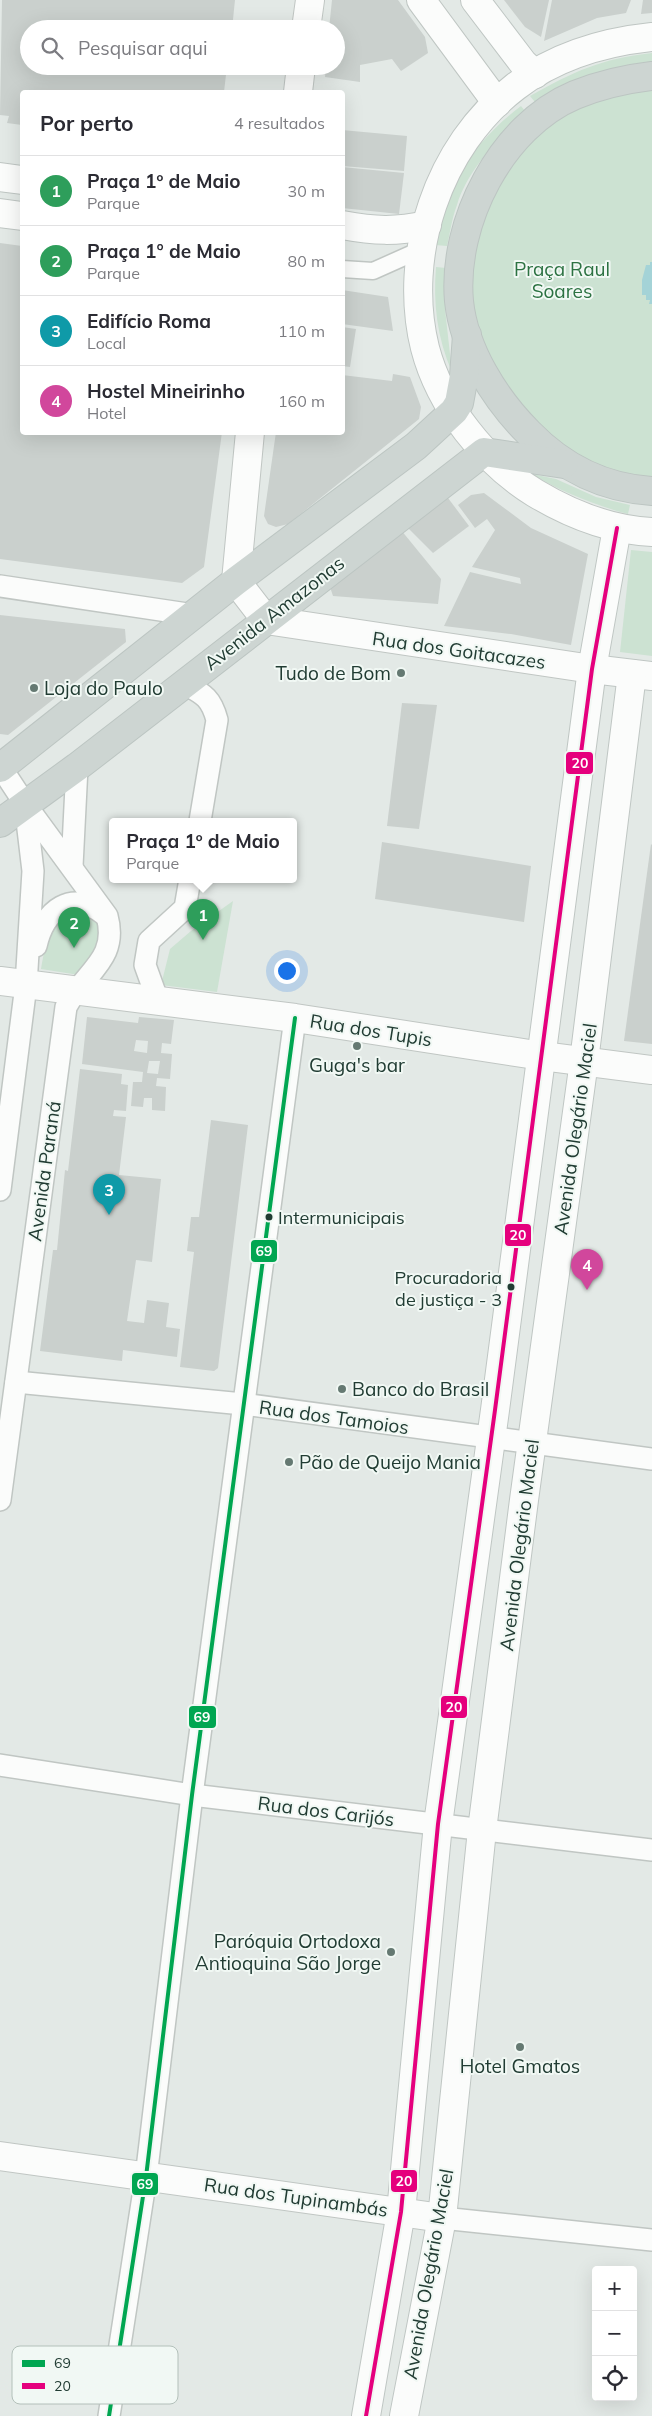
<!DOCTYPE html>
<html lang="pt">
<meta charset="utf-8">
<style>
:root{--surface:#fff;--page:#f7f7f7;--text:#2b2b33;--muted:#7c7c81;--line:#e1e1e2;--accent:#657972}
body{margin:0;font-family:Mulish,sans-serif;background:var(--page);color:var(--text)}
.controls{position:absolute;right:15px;bottom:15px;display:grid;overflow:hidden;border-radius:5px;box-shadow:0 5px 20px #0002}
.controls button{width:45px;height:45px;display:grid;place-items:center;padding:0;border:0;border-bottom:1px solid var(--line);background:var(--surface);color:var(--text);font:25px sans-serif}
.you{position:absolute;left:286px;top:970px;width:18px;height:18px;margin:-12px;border:4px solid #fff;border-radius:50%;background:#1a73e8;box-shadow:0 0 0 8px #1a73e833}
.badge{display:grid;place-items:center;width:32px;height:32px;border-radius:50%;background:var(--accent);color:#fff;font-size:16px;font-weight:700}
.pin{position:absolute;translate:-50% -41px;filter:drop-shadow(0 1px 2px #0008)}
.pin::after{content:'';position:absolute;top:26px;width:18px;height:15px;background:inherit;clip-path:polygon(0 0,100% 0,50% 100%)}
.popup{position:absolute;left:109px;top:818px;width:188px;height:65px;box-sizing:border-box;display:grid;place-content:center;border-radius:5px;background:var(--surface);filter:drop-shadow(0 1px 4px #0005);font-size:16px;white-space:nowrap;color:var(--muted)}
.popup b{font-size:19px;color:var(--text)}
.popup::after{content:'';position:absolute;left:50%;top:100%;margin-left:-10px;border:10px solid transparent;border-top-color:var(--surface)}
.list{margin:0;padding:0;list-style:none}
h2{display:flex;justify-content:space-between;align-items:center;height:65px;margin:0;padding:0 20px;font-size:21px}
h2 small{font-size:16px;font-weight:400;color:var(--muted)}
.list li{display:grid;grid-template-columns:32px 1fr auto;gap:15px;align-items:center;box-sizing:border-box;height:70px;padding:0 20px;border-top:1px solid var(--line)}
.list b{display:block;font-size:19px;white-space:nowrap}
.list p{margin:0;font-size:16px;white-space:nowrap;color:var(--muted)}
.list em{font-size:16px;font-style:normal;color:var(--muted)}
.icon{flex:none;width:28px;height:28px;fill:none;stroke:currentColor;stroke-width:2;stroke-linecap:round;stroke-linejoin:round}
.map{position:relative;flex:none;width:652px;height:2416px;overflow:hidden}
.search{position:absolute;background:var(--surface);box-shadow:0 5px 20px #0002;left:20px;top:20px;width:325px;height:55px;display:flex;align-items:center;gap:12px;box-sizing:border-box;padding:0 18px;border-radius:28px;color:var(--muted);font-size:19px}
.panel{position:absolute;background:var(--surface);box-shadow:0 5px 20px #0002;left:20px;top:90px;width:325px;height:345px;border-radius:5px}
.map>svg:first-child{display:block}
.green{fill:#cce2d2}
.water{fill:#a4d3d7}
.building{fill:#cad0cd;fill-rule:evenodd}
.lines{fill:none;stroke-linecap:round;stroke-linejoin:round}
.pedestrian-casing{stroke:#c0c6c3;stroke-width:19}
.minor-casing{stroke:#c0c6c3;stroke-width:24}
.tertiary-casing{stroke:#c0c6c3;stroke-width:30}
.secondary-casing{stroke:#bfc6c3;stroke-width:30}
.primary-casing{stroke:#bcc5c2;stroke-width:30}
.pedestrian{stroke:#fbfcfb;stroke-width:16}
.minor{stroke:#fbfcfb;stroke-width:21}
.tertiary{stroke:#fbfcfb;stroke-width:28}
.secondary{stroke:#fbfcfb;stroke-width:28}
.primary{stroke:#cdd5d2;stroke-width:28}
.bus-1-casing{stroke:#f1f8f4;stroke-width:8}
.bus-2-casing{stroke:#f1f8f4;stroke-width:8}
.bus-1{stroke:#00a651;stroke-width:4}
.bus-2{stroke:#e5007d;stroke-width:4}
.poi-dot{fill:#657972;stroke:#f1f8f4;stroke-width:2}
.bus-dot{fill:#213c33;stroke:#f1f8f4;stroke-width:2}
.labels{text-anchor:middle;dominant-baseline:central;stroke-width:4;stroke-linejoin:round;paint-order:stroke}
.bus-label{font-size:18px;fill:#213c33;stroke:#f1f8f4;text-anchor:start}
.park-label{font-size:19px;fill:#2c7242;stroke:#f1f8f4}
.street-label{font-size:19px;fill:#213c33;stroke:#f1f8f4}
.poi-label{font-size:19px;fill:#213c33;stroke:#f1f8f4;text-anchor:start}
.key{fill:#f1f8f4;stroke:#b3c0ba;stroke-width:1}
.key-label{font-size:14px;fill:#213c33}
.line-badge{stroke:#f1f8f4;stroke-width:2}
.badge-label{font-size:14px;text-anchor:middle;font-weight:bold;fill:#fff}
</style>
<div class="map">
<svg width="652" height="2416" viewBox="0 0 652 2416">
<rect width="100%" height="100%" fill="#e3e9e6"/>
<g class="green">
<path d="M 652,53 L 652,62 C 607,65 574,81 535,102 L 530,96 C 575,71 600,59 652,53 Z"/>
<path d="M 652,88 L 652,479 C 622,476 589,466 563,449 C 550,441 540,425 529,413 C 519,402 503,390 496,377 C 451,294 473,188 547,128 C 577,104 615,95 652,88 Z"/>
<path d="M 521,106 L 525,111 C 500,136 467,171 457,205 C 452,218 450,233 447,246 L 435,245 C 440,223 446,198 456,178 C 470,152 497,124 521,106 Z"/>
<path d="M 436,267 L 446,268 L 445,309 L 452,372 C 437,338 433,303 436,267 Z"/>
<path d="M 532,474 L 556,479 L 596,497 L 630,505 L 628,514 C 594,505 562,492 532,474 Z"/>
<polygon points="631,550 652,552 652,656 620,652"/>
<polygon points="233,901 217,992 161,985 170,949 191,931"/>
<path d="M 72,910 L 100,917 L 105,940 L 79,975 L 41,969 C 47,937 46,933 72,910 Z"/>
</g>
<polygon class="water" points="650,262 652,262 652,304 649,304 650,300 646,300 646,295 642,295 642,280 646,265 650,265"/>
<g class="building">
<polygon points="2,0 235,0 232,29 29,29 29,66 227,66 224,92 22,92 22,125 7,123 9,116 0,115"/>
<polygon points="332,0 398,0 425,37 428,53 401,71 392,59 360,65 360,82 325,77 326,66 336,66 336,29 329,29"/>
<polygon points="504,0 549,0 541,37 525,27"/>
<polygon points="552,0 631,0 626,13 597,18 544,41"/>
<polygon points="643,0 652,0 652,13 641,14"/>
<polygon points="342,130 407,136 404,171 342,166"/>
<polygon points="342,167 404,173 399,214 342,208"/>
<polygon points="0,243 22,246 22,432 222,432 204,567 182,583 0,559"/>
<polygon points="342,290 388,297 393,331 342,324"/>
<polygon points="342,327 356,329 350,367 342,366"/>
<polygon points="393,374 410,377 421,407 419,419 288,524 276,527 268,524 264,516 276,432 342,432 342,375 392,381"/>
<polygon points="484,493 531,528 588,554 571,645 511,634 444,626 470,572 521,584 520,578 472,567 495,530 487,519 475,528 458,505 471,495"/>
<polygon points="445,494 469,526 433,553 406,526"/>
<polygon points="401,530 441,579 438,604 333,596 329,584"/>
<polygon points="0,615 125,629 126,642 8,735 0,734"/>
<polygon points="402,703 437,705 419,829 387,826"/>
<polygon points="382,842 531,866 524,922 375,899"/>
<polygon points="651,844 652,845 652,1044 624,1041"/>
<path d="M 87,1017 L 138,1023 L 139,1017 L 174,1020 L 171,1044 L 162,1043 L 161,1053 L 172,1054 L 170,1079 L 157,1078 L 156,1086 L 166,1087 L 165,1111 L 152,1110 L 152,1098 L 144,1098 L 143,1107 L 131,1106 L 133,1082 L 142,1082 L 143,1072 L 82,1064 ZM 136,1040 L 148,1041 L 147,1053 L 134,1051 ZM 149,1061 L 160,1061 L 158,1074 L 147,1073 Z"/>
<polygon points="80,1069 122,1074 121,1084 128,1085 126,1111 114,1110 113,1116 126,1117 119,1175 161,1179 152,1262 136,1260 127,1321 144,1323 147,1300 169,1303 166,1327 180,1329 177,1357 123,1350 122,1361 40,1351 53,1250 57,1250 65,1170 68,1171"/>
<polygon points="211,1120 248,1125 218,1368 214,1371 180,1367 194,1252 187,1251 191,1217 199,1217"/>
</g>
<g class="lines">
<defs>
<polyline id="pedestrian" points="342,269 373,271 420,250"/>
<g id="minor">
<polyline points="0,586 194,615"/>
<path d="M 183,683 C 203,694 211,697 217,720 L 200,821"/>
<path d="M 0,766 L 25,804 L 107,916 C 119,960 84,972 66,1007 L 0,1500"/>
<polyline points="72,866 77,767"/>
<path d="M 36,946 C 44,910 72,888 105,915"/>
<polyline points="158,1001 145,965 149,941 185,908 190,879"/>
<polyline points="0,1190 26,985 33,871 25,804"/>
<polyline points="16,1382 243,1404 652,1459"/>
<polyline points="0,1765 192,1795 652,1850"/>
<polyline points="442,2218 652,2240"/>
<polyline points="109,2416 146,2177 192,1795 295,1018"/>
</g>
<g id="tertiary">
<polyline points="306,29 310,0"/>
<polyline points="298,92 301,66"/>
<polyline points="250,432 236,581 266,620 592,669"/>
<polyline points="0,981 295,1018 542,1056 652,1070"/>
<polyline points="0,2156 442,2218"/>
</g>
<g id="secondary">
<polyline points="421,0 497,103"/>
<polyline points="475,0 523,63 535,74"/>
<path d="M 652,37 C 604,42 554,57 515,87 C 438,146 402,255 425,348 C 440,406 485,462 535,493 C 570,514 610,530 652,532"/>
<polyline points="0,177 22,180"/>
<polyline points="0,213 22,216"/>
<path d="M 342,225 C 375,231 395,232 427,225"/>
<polyline points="592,669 652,676"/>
<polyline points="366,2416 401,2212 438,1824 495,1410 592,669 617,528"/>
<polyline points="404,2416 442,2218 482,1830 524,1500 584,1061 632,674"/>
</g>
<g id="primary">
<path d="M 652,76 C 626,79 600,85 575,95 C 501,126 452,223 459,301 C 464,350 495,399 529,433 C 563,468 603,488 652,491"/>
<polyline points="0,768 236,581 416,446 454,411 459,403 464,376 467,335"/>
<polyline points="0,823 77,767 484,452 564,464"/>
</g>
</defs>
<use href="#pedestrian" class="pedestrian-casing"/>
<use href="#minor" class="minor-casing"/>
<use href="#tertiary" class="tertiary-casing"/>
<use href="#secondary" class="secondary-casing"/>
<use href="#primary" class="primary-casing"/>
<use href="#pedestrian" class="pedestrian"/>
<use href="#minor" class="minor"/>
<use href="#tertiary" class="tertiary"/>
<use href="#secondary" class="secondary"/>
<use href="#primary" class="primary"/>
<defs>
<polyline id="bus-1" points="109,2416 146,2177 192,1795 295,1018"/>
<polyline id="bus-2" points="366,2416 401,2212 438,1824 495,1410 592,669 617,528"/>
</defs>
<use href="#bus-1" class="bus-1-casing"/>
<use href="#bus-2" class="bus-2-casing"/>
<use href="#bus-1" class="bus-1"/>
<use href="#bus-2" class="bus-2"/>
</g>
<g class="poi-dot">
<circle cx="401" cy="673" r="5"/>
<circle cx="34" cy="688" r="5"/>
<circle cx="357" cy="1046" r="5"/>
<circle cx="342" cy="1389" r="5"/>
<circle cx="289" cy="1462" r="5"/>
<circle cx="391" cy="1952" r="5"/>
<circle cx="520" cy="2047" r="5"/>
</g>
<g class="bus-dot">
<circle cx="269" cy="1217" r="4.5"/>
<circle cx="511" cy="1287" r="4.5"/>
</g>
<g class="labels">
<g class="bus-label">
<text x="278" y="1217">Intermunicipais</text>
<text x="502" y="1277" text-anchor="end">Procuradoria<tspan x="502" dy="22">de justiça - 3</tspan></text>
</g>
<g class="park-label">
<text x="562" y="269">Praça Raul<tspan x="562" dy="22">Soares</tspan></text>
</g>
<g class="street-label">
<text transform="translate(274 613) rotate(-38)">Avenida Amazonas</text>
<text transform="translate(459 650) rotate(8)">Rua dos Goitacazes</text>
<text transform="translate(371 1030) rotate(9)">Rua dos Tupis</text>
<text transform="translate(575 1129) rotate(-82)">Avenida Olegário Maciel</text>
<text transform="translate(44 1171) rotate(-82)">Avenida Paraná</text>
<text transform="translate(334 1417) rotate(8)">Rua dos Tamoios</text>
<text transform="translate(519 1545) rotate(-83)">Avenida Olegário Maciel</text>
<text transform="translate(326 1811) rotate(7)">Rua dos Carijós</text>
<text transform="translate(296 2197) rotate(8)">Rua dos Tupinambás</text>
<text transform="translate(428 2274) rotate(-80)">Avenida Olegário Maciel</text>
</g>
<g class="poi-label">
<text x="391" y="673" text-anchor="end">Tudo de Bom</text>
<text x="44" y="688">Loja do Paulo</text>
<text x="357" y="1065" text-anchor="middle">Guga's bar</text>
<text x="352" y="1389">Banco do Brasil</text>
<text x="299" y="1462">Pão de Queijo Mania</text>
<text x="381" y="1941" text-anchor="end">Paróquia Ortodoxa<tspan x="381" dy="22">Antioquina São Jorge</tspan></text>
<text x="520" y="2066" text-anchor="middle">Hotel Gmatos</text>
</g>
</g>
<rect x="12" y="2346" width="166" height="58" rx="8" class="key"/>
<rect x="22" y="2360" width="23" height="7" fill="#00a651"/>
<rect x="22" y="2383" width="23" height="6" fill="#e5007d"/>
<g class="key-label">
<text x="54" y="2368">69</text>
<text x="54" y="2391">20</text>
</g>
<g class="line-badge">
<rect x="565" y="751" width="29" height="24" rx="5" fill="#e5007d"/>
<rect x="504" y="1223" width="28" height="24" rx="5" fill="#e5007d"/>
<rect x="250" y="1239" width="28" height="24" rx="5" fill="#00a651"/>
<rect x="440" y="1695" width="28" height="24" rx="5" fill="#e5007d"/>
<rect x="188" y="1705" width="29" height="24" rx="5" fill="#00a651"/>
<rect x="390" y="2169" width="28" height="24" rx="5" fill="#e5007d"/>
<rect x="131" y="2172" width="28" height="24" rx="5" fill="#00a651"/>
</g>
<g class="badge-label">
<text x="580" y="768">20</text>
<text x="518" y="1240">20</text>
<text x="264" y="1256">69</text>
<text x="454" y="1712">20</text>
<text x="202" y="1722">69</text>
<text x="404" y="2186">20</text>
<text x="145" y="2189">69</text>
</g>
</svg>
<div class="controls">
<button>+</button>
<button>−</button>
<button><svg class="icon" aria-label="locate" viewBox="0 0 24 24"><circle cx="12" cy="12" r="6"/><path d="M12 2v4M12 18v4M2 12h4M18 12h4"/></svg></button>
</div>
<div class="you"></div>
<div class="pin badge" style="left:203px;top:940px;background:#2e9e5b">1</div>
<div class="popup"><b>Praça 1º de Maio</b>Parque</div>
<div class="pin badge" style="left:74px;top:948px;background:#2e9e5b">2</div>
<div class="pin badge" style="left:109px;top:1215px;background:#0f9aa8">3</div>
<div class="pin badge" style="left:587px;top:1290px;background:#d1479c">4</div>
<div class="search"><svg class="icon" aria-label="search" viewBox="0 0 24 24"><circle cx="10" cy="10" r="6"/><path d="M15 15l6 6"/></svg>Pesquisar aqui</div>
<section class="panel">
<h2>Por perto<small>4 resultados</small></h2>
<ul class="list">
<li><span class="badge" style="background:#2e9e5b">1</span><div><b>Praça 1º de Maio</b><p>Parque</p></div><em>30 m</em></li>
<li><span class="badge" style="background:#2e9e5b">2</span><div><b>Praça 1° de Maio</b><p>Parque</p></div><em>80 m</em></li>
<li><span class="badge" style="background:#0f9aa8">3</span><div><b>Edifício Roma</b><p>Local</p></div><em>110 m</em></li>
<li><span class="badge" style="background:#d1479c">4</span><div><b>Hostel Mineirinho</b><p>Hotel</p></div><em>160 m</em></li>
</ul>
</section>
</div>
